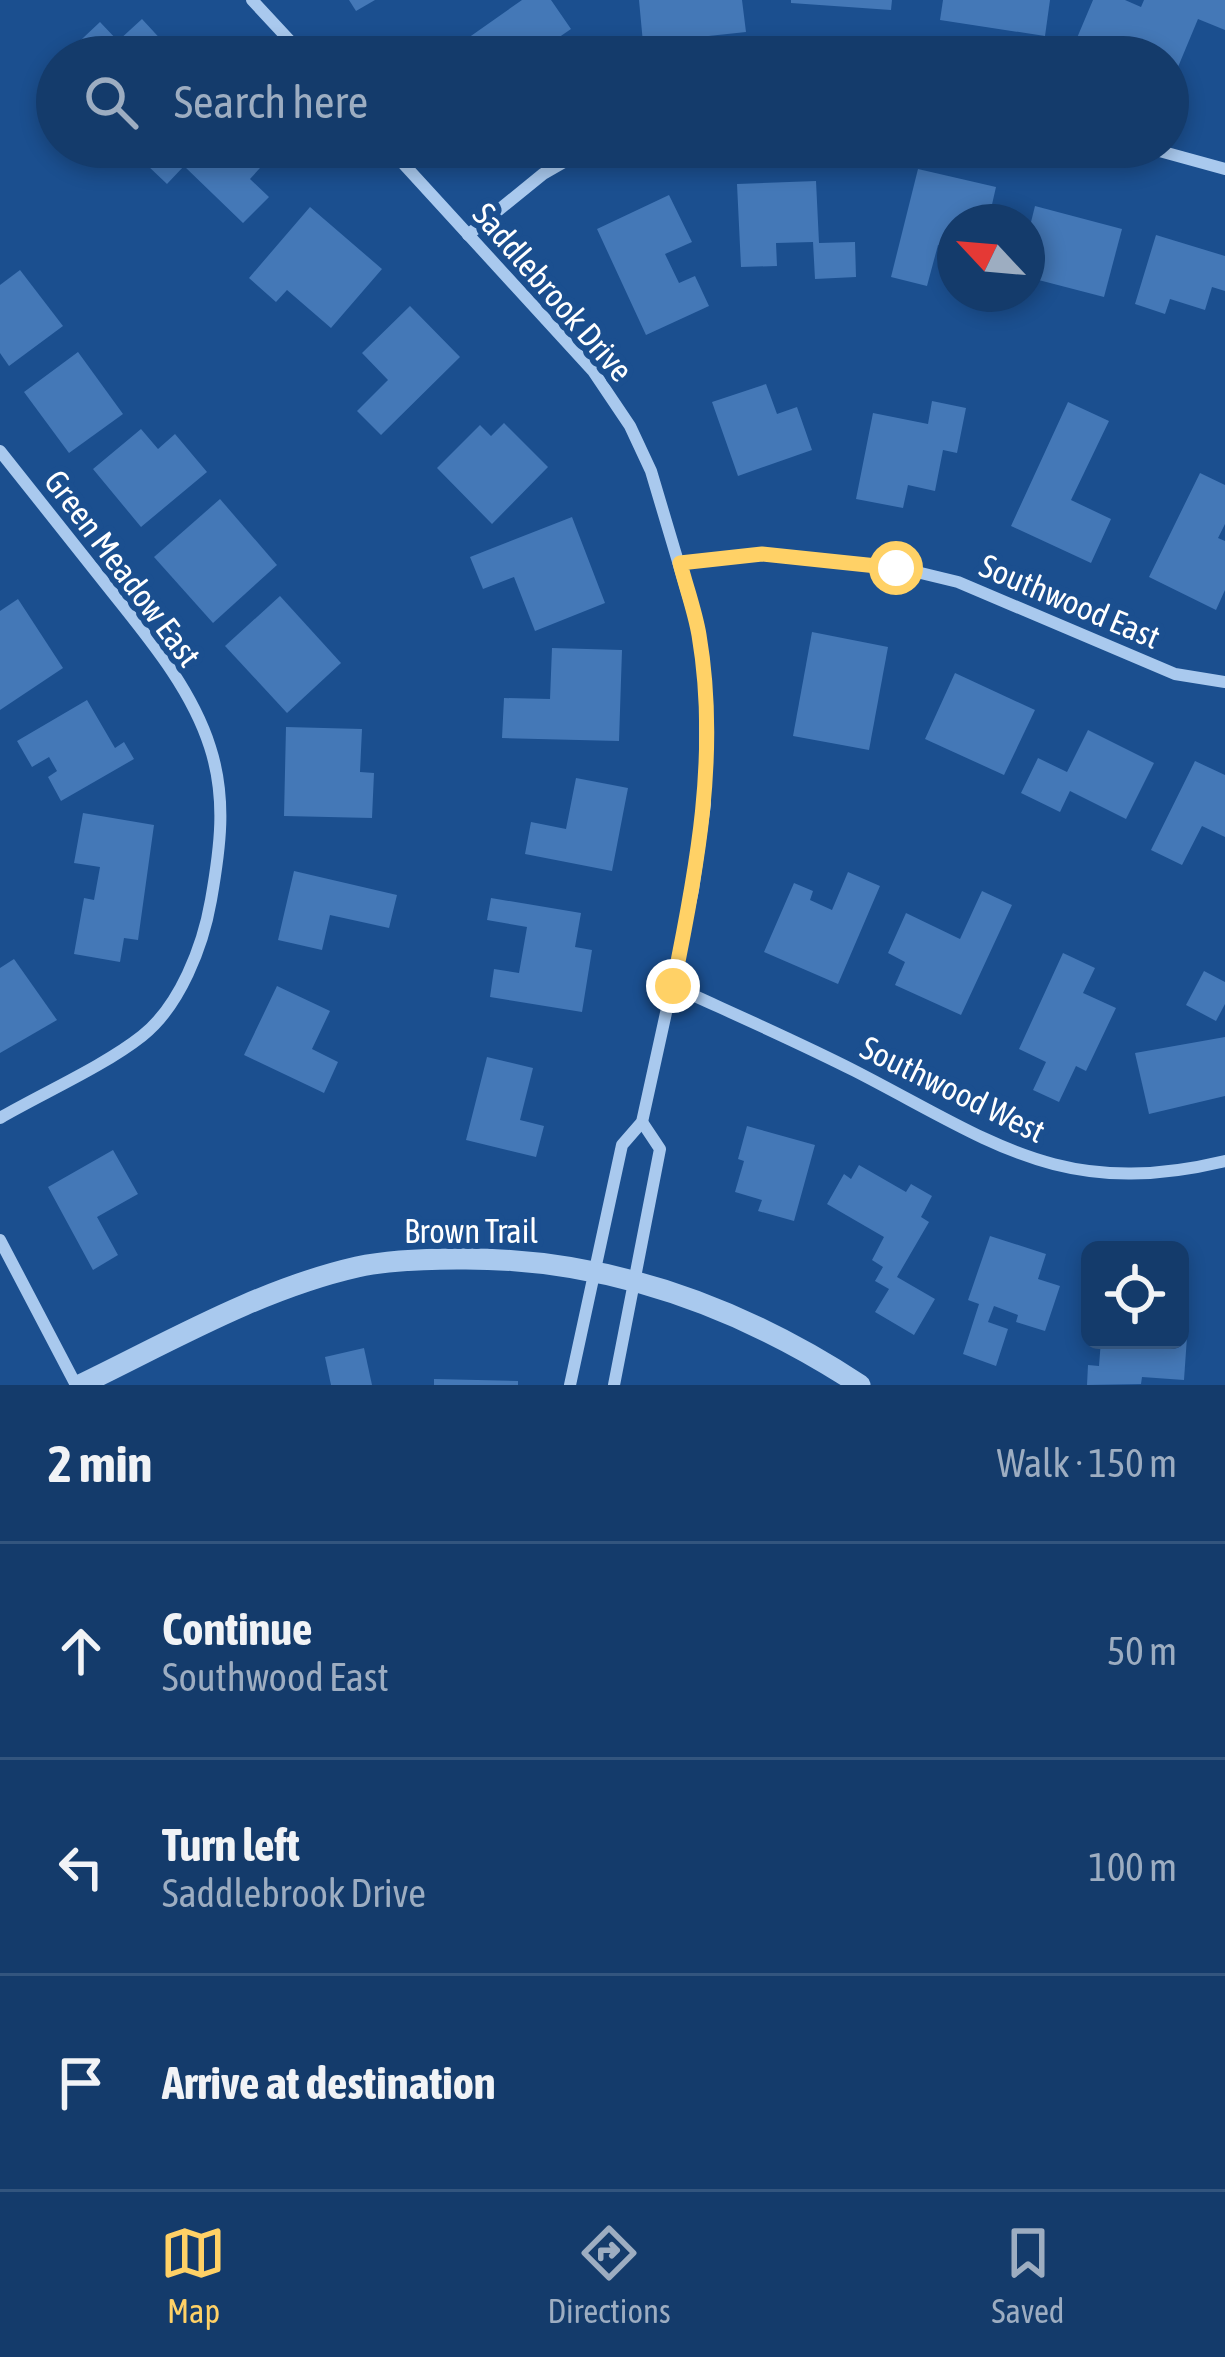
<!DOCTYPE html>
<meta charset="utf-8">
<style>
:root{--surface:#143b6b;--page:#1d4271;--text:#f1f3f6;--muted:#9dadc1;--line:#33557e;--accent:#ffd166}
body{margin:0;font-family:"Asap Condensed",sans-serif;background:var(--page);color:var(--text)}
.controls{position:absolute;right:36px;bottom:36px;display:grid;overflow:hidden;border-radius:18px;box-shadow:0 6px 18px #0003}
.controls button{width:108px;height:108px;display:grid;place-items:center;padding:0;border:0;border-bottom:3px solid var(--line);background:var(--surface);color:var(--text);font:60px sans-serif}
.compass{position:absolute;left:937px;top:204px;width:108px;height:108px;border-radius:50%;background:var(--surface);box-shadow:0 6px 18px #0003;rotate:296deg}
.stop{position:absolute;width:36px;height:36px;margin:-27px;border:9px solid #ffd166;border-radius:50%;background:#fff}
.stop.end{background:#ffd166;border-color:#fff;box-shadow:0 3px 12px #0008}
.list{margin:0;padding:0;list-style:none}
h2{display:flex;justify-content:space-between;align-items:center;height:156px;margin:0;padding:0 48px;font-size:51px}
h2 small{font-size:39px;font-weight:400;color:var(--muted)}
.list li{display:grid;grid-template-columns:78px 1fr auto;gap:36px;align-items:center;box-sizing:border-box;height:216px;padding:0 48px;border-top:3px solid var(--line)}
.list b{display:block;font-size:45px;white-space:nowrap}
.list p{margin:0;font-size:39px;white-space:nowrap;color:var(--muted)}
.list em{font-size:39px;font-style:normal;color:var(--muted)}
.icon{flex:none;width:66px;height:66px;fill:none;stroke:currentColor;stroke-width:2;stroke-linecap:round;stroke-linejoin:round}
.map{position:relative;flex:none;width:1225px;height:1385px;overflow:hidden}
.search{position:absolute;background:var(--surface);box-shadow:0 6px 18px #0003;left:36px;right:36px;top:36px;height:132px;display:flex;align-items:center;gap:30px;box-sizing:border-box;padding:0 42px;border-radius:66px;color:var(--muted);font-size:45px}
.sheet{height:804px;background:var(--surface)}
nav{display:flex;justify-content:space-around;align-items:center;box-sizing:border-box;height:168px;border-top:3px solid var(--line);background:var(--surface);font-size:33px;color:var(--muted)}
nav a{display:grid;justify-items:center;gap:6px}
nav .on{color:var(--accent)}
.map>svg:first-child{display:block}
.building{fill:#4478b7}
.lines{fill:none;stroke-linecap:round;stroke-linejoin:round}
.minor{stroke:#a9c9ee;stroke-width:12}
.tertiary{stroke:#a9c9ee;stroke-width:21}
.route{stroke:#ffd166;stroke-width:15}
.labels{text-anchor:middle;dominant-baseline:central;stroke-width:12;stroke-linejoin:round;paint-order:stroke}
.street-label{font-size:33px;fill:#fff;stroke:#1b4f8f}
</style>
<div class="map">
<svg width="1225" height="1385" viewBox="0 0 1225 1385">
<rect width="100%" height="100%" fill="#1b4f8f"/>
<g class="building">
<polygon points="349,0 375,0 356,11"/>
<polygon points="522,0 551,0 571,29 555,40 567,57 441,57"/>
<polygon points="639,0 742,0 746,32 643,43"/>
<polygon points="791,0 892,0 891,10 791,3"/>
<polygon points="943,0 1050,0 1045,36 940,20"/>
<polygon points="1093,0 1125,0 1141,7 1144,0 1225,0 1225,30 1198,19 1168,91 1168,57 1103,57 1074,45"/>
<polygon points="142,19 177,57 66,54 100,22 118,41"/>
<polygon points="164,147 262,147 271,156 250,179 269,197 243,223 184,166 167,184 147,165"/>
<polygon points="918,169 996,187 988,222 955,222 955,249 938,245 927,286 891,277"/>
<polygon points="816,181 819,243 855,242 856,277 815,279 813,242 776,243 777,266 741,267 737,184"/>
<polygon points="669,195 692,242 665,254 679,283 695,276 709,306 646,335 597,229"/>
<polygon points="1035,206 1122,229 1104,297 1027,277 1027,238"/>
<polygon points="310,207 382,269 331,328 287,290 276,302 249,278"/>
<polygon points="1156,235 1225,256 1225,291 1212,287 1205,310 1170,299 1165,314 1135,304"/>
<polygon points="20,270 63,326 9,366 0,353 0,285"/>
<polygon points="410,306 460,357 381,435 357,411 388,380 362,353"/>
<polygon points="78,352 123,414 69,453 24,392"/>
<polygon points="766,384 777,414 797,407 812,450 738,476 712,402"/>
<polygon points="932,401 966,408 957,453 943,450 935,491 908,485 903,508 856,499 873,413 928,424"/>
<polygon points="1068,402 1109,421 1071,500 1111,519 1091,563 1011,526"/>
<polygon points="504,423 548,467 492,524 437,468 480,425 491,436"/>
<polygon points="141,429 158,449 175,434 207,472 141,527 93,469"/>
<polygon points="1200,473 1225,485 1225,524 1218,538 1225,541 1225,590 1216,610 1149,577"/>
<polygon points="220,499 277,565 213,623 154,557"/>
<polygon points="572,517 605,603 535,631 514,577 483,589 470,557"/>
<polygon points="280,596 341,663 287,713 225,646"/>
<polygon points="18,599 63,668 0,710 0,611"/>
<polygon points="812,632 888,647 869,750 793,736"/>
<polygon points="552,648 622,650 619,741 502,738 504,698 550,699"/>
<polygon points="955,673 1035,710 1004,775 925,739"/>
<polygon points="87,700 115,748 124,742 134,759 61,801 48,777 57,771 49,757 32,767 17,741"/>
<polygon points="286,727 362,729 360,772 374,773 372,818 284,816"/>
<polygon points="1088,730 1154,763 1126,819 1070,791 1060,812 1021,793 1038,758 1067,772"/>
<polygon points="1195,761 1225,775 1225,837 1202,826 1182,865 1151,850"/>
<polygon points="576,778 628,788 612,871 525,854 531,822 566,829"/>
<polygon points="83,813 154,825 138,940 124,938 120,962 74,954 84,898 94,900 100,867 74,863"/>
<polygon points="294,871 397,895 389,928 330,915 322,950 278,940"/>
<polygon points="848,872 880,886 838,984 764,952 794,883 813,891 810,900 832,910"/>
<polygon points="982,891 1012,905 961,1015 895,985 905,962 888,953 906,913 960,939"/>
<polygon points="491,898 581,913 575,947 592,950 582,1012 490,997 494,969 519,973 527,927 487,920"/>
<polygon points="1063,953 1095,968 1083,993 1116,1008 1086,1071 1076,1066 1059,1102 1033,1090 1046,1062 1019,1049"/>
<polygon points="14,959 57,1020 0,1053 0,968"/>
<polygon points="1204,971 1225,982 1225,1004 1216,1021 1186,1005"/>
<polygon points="277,986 330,1011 312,1049 338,1062 324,1093 244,1055"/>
<polygon points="1225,1037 1225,1096 1149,1114 1135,1053"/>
<polygon points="487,1057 533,1068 520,1120 544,1126 536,1157 466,1140"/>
<polygon points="747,1126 815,1145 794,1221 758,1211 762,1200 735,1192 744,1161 738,1159"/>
<polygon points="113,1150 138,1194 97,1217 118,1255 93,1270 48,1187"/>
<polygon points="859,1165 906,1192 911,1184 932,1196 921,1217 929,1222 897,1277 935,1299 914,1335 875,1312 889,1289 875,1281 883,1267 872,1260 884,1237 827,1204 844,1174 851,1179"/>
<polygon points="990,1236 1046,1254 1038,1279 1060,1286 1045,1331 1016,1322 1018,1315 994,1306 988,1322 1008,1329 996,1366 963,1354 979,1304 968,1300"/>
<polygon points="1180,1308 1189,1308 1184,1380 1142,1377 1141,1384 1087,1385 1088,1365 1099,1366 1101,1340 1180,1340"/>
<polygon points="364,1348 372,1385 331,1385 325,1357"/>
<polygon points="434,1379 518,1381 518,1385 434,1385"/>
</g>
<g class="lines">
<g class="minor">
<polyline points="252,0 305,57"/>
<polyline points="388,147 593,371 630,426 651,471 699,632 705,689 705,804 693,890 642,1122 622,1145 570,1385"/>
<polyline points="1145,147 1225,169"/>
<polyline points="468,235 543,174 590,147"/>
<path d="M 0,451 C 36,496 72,541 108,587 C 146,635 191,687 210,747 C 227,799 220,849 211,900 C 203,946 180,1006 142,1036 C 104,1066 43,1093 0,1118"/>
<polyline points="680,563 762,554 896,567 958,582 1175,674 1225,682"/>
<path d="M 673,986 C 734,1014 796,1041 855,1071 C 993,1142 1062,1200 1225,1161"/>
<polyline points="0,1240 76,1385"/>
<polyline points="614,1385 660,1149 642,1122"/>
</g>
<path class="tertiary" d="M 80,1385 C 169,1342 260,1289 357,1267 C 389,1260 424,1259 457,1259 C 604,1257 738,1305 860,1385"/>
</g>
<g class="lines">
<path class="route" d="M 673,986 C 697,870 719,753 699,635 C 695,611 686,587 680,563 L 762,554 L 896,568"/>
</g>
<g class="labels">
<g class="street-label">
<text transform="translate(553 292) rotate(49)">Saddlebrook Drive</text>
<text transform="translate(123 568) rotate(53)">Green Meadow East</text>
<text transform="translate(1070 601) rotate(23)">Southwood East</text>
<text transform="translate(953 1089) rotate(26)">Southwood West</text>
<text x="471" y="1231">Brown Trail</text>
</g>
</g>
</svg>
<div class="controls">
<button><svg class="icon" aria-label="locate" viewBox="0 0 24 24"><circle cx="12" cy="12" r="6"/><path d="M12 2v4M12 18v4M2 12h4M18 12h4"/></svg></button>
</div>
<svg class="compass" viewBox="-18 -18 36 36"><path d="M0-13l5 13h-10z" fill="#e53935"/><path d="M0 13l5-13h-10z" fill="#9dadc1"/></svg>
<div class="stop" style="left:896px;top:568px"></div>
<div class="stop end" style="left:673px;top:986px"></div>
<div class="search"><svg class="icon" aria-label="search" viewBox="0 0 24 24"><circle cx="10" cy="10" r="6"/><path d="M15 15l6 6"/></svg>Search here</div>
</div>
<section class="sheet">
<h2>2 min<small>Walk · 150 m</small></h2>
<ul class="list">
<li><svg class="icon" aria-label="ahead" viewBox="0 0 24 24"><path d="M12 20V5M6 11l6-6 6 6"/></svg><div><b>Continue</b><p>Southwood East</p></div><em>50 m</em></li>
<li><svg class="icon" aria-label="left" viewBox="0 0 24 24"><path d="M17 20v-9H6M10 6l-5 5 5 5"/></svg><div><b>Turn left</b><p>Saddlebrook Drive</p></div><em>100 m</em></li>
<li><svg class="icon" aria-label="arrive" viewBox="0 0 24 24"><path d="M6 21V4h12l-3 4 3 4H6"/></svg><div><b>Arrive at destination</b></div></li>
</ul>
</section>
<nav>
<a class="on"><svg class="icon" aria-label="map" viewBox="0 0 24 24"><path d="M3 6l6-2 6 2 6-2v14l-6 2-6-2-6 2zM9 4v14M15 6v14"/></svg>Map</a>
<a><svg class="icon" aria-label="directions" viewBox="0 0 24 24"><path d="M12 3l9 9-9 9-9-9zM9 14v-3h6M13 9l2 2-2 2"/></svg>Directions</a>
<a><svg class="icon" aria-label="saved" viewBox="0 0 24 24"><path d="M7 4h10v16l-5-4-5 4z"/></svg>Saved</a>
</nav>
